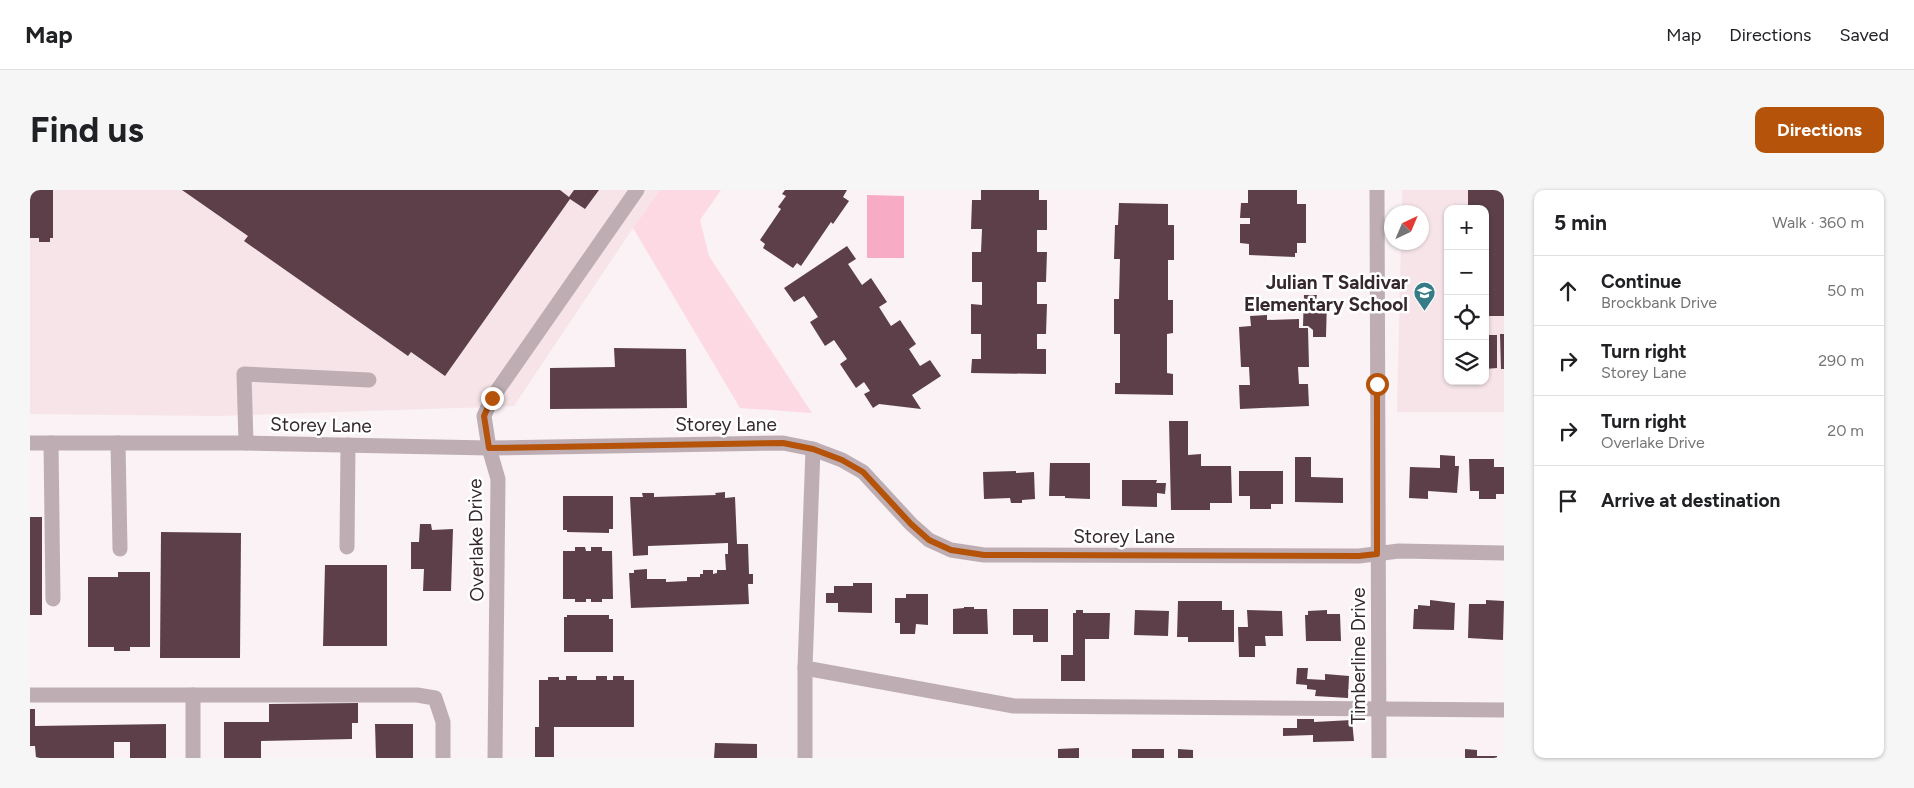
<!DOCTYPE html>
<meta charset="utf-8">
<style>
:root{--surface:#fff;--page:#f6f6f6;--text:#202124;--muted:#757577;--line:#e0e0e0;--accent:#b45309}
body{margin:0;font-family:Figtree,sans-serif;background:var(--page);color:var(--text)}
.controls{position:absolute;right:15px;top:15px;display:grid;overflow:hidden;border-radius:10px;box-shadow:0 1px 4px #0004}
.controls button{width:45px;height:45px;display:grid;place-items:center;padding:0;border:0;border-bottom:1px solid var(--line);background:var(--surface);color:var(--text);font:25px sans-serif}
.compass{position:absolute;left:1354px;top:15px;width:45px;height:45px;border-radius:50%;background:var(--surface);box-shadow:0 1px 4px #0004;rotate:44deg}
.stop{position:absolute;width:15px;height:15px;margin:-11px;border:4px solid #b45309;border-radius:50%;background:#fff}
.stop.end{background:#b45309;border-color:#fff;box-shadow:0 1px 5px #0008}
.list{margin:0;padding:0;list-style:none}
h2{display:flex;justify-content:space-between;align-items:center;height:65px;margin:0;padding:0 20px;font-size:21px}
h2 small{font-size:16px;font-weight:400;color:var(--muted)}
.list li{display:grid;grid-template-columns:32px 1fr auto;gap:15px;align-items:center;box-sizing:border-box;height:70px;padding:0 20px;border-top:1px solid var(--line)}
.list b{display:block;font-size:19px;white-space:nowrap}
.list p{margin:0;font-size:16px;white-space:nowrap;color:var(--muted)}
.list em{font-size:16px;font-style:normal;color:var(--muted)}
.icon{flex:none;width:28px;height:28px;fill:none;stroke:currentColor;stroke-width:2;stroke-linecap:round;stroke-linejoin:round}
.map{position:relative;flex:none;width:1474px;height:568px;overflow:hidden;border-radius:10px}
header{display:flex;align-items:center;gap:30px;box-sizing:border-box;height:70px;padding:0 25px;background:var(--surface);border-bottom:1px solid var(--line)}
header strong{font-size:24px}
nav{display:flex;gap:28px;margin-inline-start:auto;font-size:18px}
.intro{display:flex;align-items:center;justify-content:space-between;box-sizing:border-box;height:120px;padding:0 30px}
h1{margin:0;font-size:35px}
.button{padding:12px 22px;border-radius:10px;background:var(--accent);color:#fff;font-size:18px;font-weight:700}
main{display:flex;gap:30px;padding:0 30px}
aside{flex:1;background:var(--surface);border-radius:10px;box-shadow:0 1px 4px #0004}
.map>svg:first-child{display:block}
.built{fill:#f6e4e9;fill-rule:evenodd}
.green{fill:#fdd9e4}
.water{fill:#f8abc4}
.building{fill:#5c3f48}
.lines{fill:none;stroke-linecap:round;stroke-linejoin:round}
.minor{stroke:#beaeb3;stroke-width:15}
.route{stroke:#b45309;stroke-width:6}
.labels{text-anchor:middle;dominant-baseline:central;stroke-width:5;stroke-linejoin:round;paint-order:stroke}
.poi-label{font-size:19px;font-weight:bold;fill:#36282c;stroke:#fff;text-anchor:end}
.street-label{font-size:19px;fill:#36282c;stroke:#fff}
</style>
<header>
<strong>Map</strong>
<nav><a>Map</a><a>Directions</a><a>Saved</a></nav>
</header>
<div class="intro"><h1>Find us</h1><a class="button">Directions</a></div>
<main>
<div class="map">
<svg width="1474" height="568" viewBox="0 0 1474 568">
<rect width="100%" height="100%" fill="#faf2f4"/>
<g class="built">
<polygon points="0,0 630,0 603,38 484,216 187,226 0,224"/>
<path d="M 1372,0 L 1474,0 L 1474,222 L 1367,222 L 1371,53 L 1392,52 L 1392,22 L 1372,22 ZM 1418,19 L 1455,19 L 1455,191 L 1418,191 Z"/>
</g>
<polygon class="green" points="630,0 691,0 670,30 679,66 782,223 710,218 603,38"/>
<polygon class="water" points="837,5 874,6 874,68 837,68"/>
<g class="building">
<polygon points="0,0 23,0 23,48 20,48 20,52 9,52 9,48 0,48"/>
<polygon points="152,0 530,0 539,7 544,0 569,0 555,19 540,9 415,186 381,162 378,166 214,51 218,46"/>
<polygon points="755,0 817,0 813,7 819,11 803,34 801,32 771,76 767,73 763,78 733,58 735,54 730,50 751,19 748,17 756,6 752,4"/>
<polygon points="951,0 1009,0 1009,10 1017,10 1017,40 1007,40 1007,62 1017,62 1016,92 1007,92 1007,114 1017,114 1016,144 1007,144 1007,159 1016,159 1016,184 941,183 942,169 951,169 951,144 941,144 941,114 952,115 952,92 942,92 942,62 951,62 952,39 941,39 942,10 951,10"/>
<polygon points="1218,0 1267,0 1267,14 1276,14 1276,53 1267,53 1267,63 1265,63 1265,67 1219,65 1219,54 1210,53 1210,34 1220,34 1220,28 1210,28 1211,13 1218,13"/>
<polygon points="1438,0 1474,0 1474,126 1455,126 1455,19 1438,19"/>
<polygon points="1089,13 1138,14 1138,35 1144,35 1144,70 1138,70 1138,110 1143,110 1143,143 1137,144 1137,183 1143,184 1143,205 1085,204 1085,193 1090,193 1090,144 1084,144 1084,109 1089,109 1090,69 1084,69 1085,35 1088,35"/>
<polygon points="817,56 826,69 818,74 832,95 841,88 857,112 849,117 861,136 870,130 886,154 879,159 890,176 900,170 911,186 882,205 891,219 849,214 843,218 834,204 840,201 834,192 826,198 810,174 817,169 804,150 795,156 780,132 788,127 774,106 764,112 754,98"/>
<polygon points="1274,105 1287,105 1286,110 1297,110 1296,147 1283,147 1283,140 1278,136 1273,136"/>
<polygon points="1237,125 1237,130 1269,129 1269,138 1278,138 1279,177 1268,177 1269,194 1278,194 1279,216 1210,219 1209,195 1220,195 1219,177 1211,177 1209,137 1221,136 1220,126"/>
<polygon points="1470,144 1474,144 1474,179 1471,179"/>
<polygon points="1455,145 1467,145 1467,178 1455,179"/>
<polygon points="584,158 656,159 657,218 520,219 520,178 585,177"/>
<polygon points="1139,231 1158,231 1158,265 1171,264 1171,276 1201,276 1202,313 1180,313 1180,320 1141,320"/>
<polygon points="1410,265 1425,266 1425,276 1429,276 1427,303 1398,301 1398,309 1379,308 1380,277 1410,278"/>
<polygon points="1265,267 1281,267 1281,287 1313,288 1313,313 1265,312"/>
<polygon points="1439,269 1464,269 1464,277 1474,277 1474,304 1466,304 1466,309 1449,309 1449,301 1440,301"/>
<polygon points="1020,273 1060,273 1060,309 1035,308 1035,306 1019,306"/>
<polygon points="986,281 986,283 1004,282 1005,309 992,310 992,313 981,313 980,308 954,309 953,282"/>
<polygon points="1209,281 1253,281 1253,314 1241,314 1241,319 1220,319 1220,306 1209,306"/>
<polygon points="1092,290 1127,290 1126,293 1136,293 1135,304 1127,303 1127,317 1092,316"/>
<polygon points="695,302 695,308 705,307 707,354 718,354 719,384 723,384 723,394 718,394 719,414 601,418 599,383 604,383 604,380 617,379 617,389 636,389 636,392 657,391 657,387 670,387 670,384 673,384 673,380 683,380 683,384 687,383 687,380 696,380 695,364 698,364 698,353 618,356 618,365 603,366 600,307 613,307 612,303 624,303 624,307 686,305 685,303"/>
<polygon points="533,306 583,306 583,339 579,339 579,343 537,342 537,340 533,340"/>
<rect x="0" y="327" width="12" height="98"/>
<polygon points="390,334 401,334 402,340 423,339 421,401 393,401 394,379 381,379 381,352 389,352"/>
<polygon points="131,342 211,343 210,468 130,468"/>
<polygon points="545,357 555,357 556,361 561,361 561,357 572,357 572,361 582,361 583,409 572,409 572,412 561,412 561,409 556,409 556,412 545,412 545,409 533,409 533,361 545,361"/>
<polygon points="295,375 357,375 357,456 293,456"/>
<polygon points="88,382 120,382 120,457 100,457 100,461 84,461 84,457 58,457 58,387 88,387"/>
<polygon points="823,393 842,393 842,423 808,422 808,413 796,413 796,403 804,403 804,396 823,396"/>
<polygon points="876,404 898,404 898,435 886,434 885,444 870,444 870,433 865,433 865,408 876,408"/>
<polygon points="1400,410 1425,413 1424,440 1383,439 1384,419 1388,419 1388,415 1400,416"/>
<polygon points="1456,410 1474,411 1473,450 1438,448 1439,414 1456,414"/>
<polygon points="1148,411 1192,411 1192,420 1204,420 1204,452 1158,452 1158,447 1147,447"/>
<polygon points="934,417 944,417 944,419 957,419 958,444 923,444 923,419 934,418"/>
<polygon points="983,419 1018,419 1018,452 1003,452 1003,445 983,445"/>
<polygon points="1046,420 1053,420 1053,423 1080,423 1079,449 1055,449 1055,491 1031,491 1031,465 1043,465 1043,423 1046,423"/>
<polygon points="1105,420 1139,421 1138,446 1104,445"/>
<polygon points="1217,420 1252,421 1253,446 1235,446 1236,456 1225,456 1225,467 1209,467 1208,437 1218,437"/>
<polygon points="1297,420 1297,424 1310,424 1311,451 1276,451 1275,425 1278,425 1278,421"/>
<polygon points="537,425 579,425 579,429 583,429 583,462 534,462 534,427 537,427"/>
<polygon points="1267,478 1278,478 1277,489 1295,490 1295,484 1319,486 1318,508 1285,506 1286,500 1277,499 1277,495 1266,494"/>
<polygon points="536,486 547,486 547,490 566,490 566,486 577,486 577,490 583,490 583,486 594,486 594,490 604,490 604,537 524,537 524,567 505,567 505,537 509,537 509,490 518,490 518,487 529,487 529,490 536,490"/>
<polygon points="328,513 328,533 322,533 322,549 231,551 231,568 194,568 194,532 239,532 239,514"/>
<polygon points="0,519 5,519 5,536 136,534 136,568 100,568 100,552 84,552 84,568 6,568 5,556 0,556"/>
<polygon points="1267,529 1284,529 1284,532 1322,530 1324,551 1283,552 1283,545 1253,546 1253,538 1267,538"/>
<polygon points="345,534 383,534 383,568 346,568"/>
<polygon points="685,553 727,554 727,568 684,568"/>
<polygon points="1049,558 1049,568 1028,568 1028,559"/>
<rect x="1102" y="559" width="32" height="9"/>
<polygon points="1148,559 1163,560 1163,568 1148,568"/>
<polygon points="1435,559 1447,560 1447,566 1467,566 1467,568 1435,568"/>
</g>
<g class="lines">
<g class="minor">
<polyline points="1347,0 1349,568"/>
<polyline points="0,253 216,253 459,258 753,253 783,259 812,270 833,282 881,334 899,350 921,360 954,365 1329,366 1369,361 1474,363"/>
<polyline points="21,253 23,409"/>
<polyline points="88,253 90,359"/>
<polyline points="216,253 214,184 339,190"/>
<polyline points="317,357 318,255"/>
<polyline points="775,478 984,516 1474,520"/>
<polyline points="0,505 387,505 405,508 413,532 413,568"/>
<polyline points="163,505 163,568"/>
<polyline points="465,568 468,289 459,258 454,226 462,208 607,0"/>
<polyline points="775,568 775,478 783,259"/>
</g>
</g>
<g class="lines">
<polyline class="route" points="462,208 454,226 459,258 753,253 783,259 812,270 833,282 881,334 899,350 921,360 954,365 1329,366 1347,364 1347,194"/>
</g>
<defs>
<symbol id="school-pin" viewBox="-11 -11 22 30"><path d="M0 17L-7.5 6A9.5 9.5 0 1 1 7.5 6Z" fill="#357c86" stroke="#fff"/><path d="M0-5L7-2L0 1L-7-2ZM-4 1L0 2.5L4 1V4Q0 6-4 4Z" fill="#fff"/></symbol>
</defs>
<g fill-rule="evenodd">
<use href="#school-pin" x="1382" y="90" width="25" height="34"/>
</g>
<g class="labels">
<g class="poi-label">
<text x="1378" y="92">Julian T Saldivar<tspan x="1378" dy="22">Elementary School</tspan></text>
</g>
<g class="street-label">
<text x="696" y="234">Storey Lane</text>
<text transform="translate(291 235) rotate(1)">Storey Lane</text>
<text x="1094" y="346">Storey Lane</text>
<text transform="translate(446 350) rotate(-91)">Overlake Drive</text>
<text transform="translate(1328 466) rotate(-90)">Timberline Drive</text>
</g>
</g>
</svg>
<div class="controls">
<button>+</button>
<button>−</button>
<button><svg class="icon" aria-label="locate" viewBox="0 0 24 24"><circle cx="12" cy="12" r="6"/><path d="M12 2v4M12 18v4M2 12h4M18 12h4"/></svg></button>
<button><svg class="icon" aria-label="layers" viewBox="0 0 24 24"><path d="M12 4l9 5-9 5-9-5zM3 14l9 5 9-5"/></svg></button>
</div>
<svg class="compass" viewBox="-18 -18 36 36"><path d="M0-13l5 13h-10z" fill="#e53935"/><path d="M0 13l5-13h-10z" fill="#757577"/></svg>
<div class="stop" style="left:1347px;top:194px"></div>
<div class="stop end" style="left:462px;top:208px"></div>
</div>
<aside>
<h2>5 min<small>Walk · 360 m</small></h2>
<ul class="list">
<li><svg class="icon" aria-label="ahead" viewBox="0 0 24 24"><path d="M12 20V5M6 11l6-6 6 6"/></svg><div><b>Continue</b><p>Brockbank Drive</p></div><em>50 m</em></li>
<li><svg class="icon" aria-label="right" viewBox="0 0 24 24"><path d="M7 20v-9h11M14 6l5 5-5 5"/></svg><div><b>Turn right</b><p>Storey Lane</p></div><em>290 m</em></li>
<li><svg class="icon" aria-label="right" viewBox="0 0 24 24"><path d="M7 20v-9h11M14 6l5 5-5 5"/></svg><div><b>Turn right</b><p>Overlake Drive</p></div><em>20 m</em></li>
<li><svg class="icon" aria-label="arrive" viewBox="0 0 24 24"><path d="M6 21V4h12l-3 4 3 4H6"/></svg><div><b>Arrive at destination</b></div></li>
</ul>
</aside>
</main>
